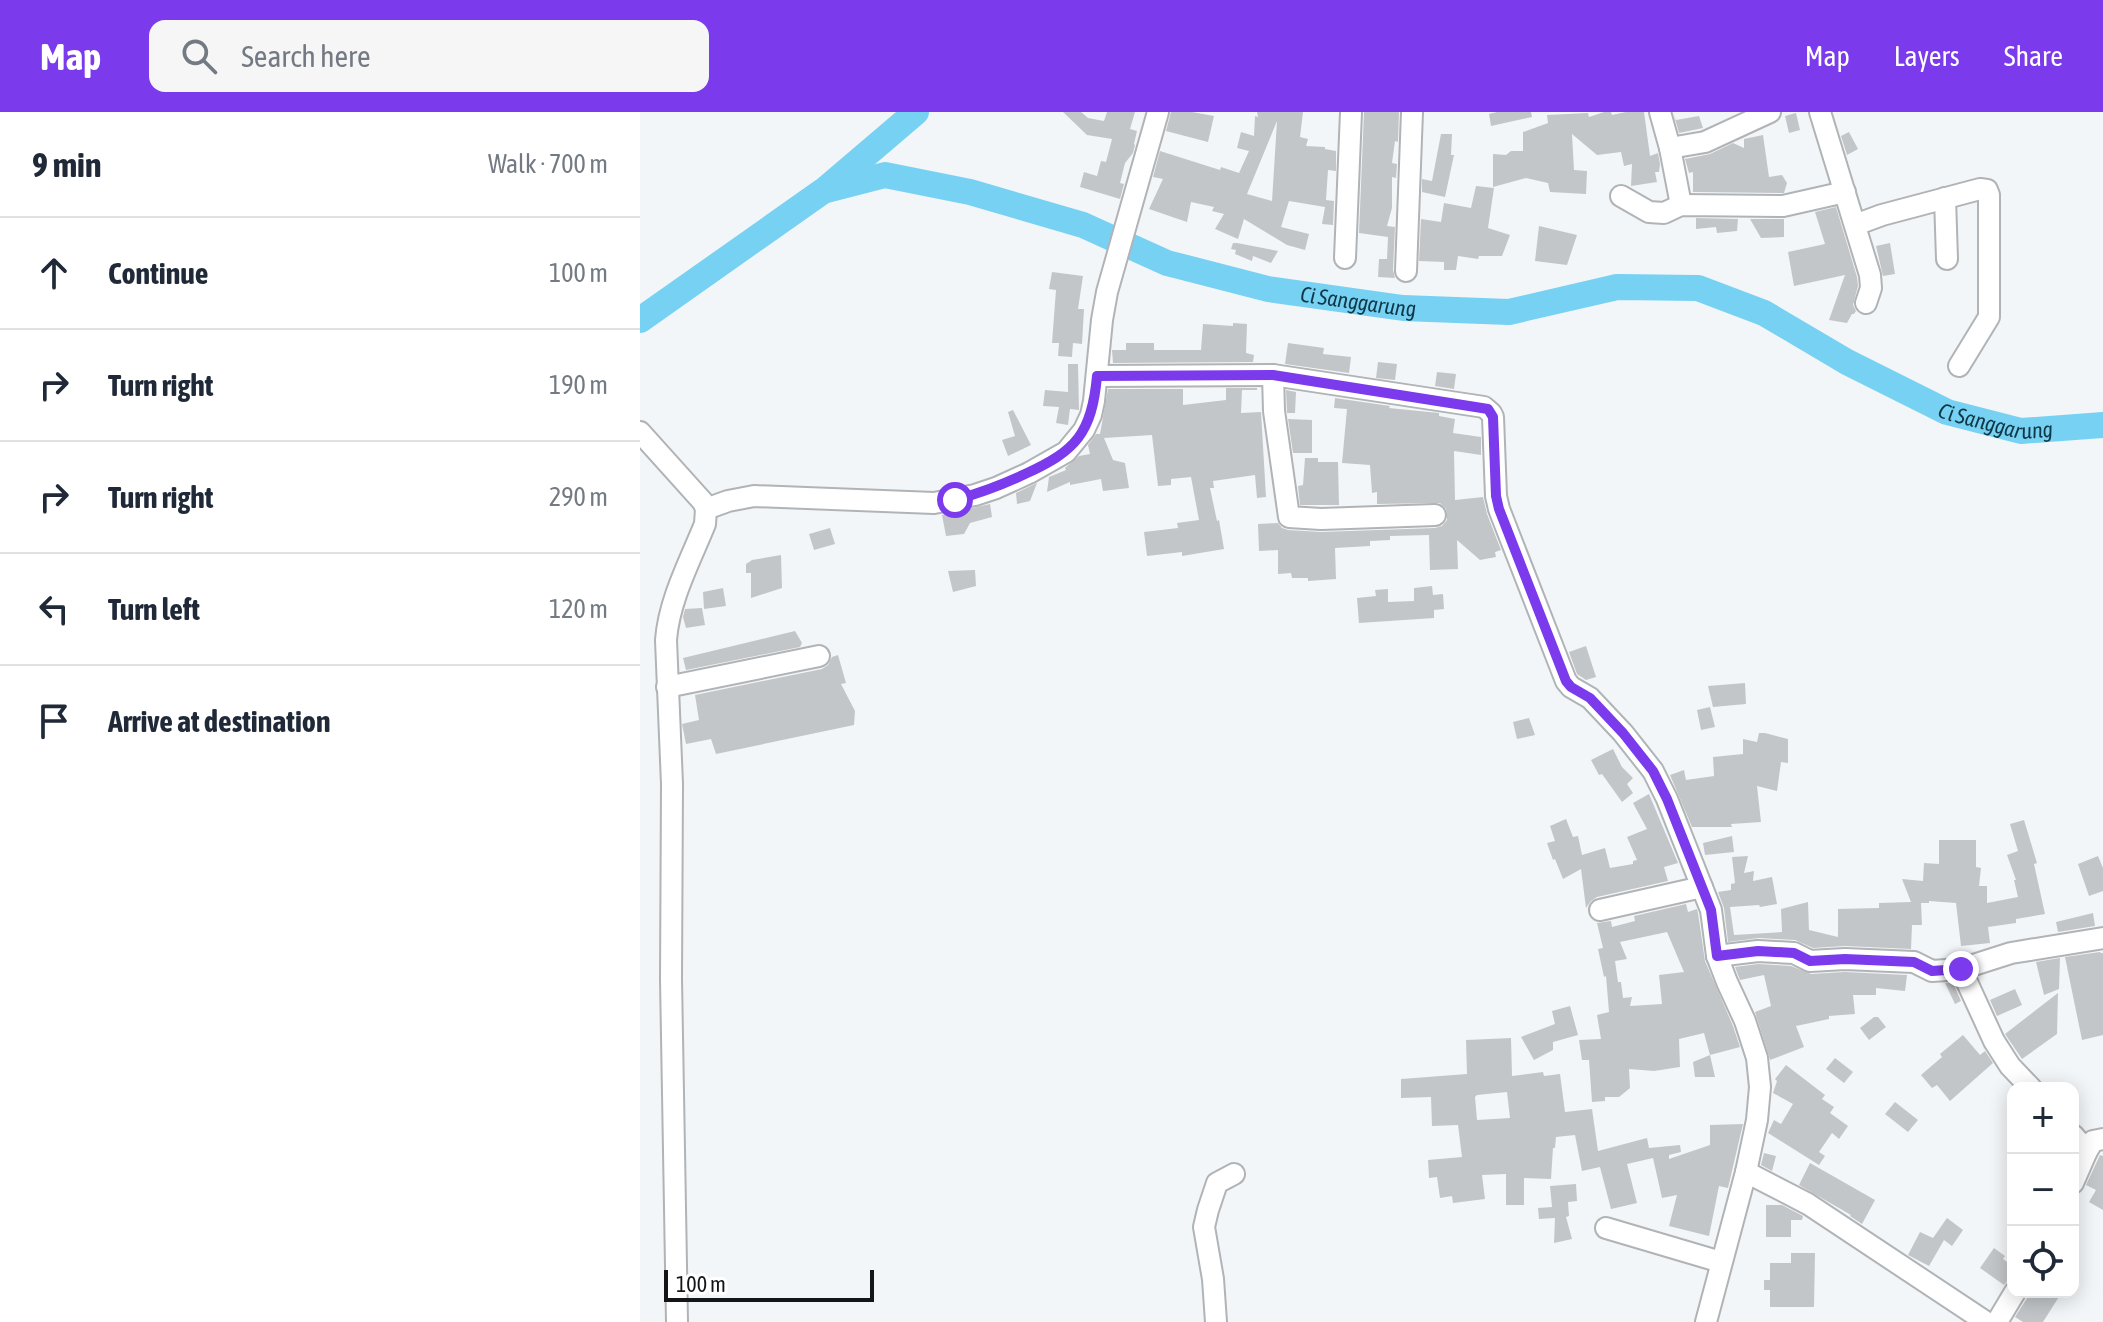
<!DOCTYPE html>
<meta charset="utf-8">
<style>
:root{--surface:#fff;--page:#f6f6f7;--text:#1f2937;--muted:#747a83;--line:#e0e1e3;--accent:#7c3aed}
body{margin:0;font-family:"Asap Condensed",sans-serif;background:var(--page);color:var(--text)}
.controls{position:absolute;right:24px;bottom:24px;display:grid;overflow:hidden;border-radius:16px;box-shadow:0 4px 20px #0003}
.controls button{width:72px;height:72px;display:grid;place-items:center;padding:0;border:0;border-bottom:2px solid var(--line);background:var(--surface);color:var(--text);font:40px sans-serif}
.scale{position:absolute;left:24px;bottom:20px;width:210px;box-sizing:border-box;padding-left:8px;border:4px solid #141516;border-top:0;font-size:22px;line-height:28px;white-space:nowrap;color:#141516;-webkit-text-stroke:6px #fff;paint-order:stroke}
.stop{position:absolute;width:24px;height:24px;margin:-18px;border:6px solid #7c3aed;border-radius:50%;background:#fff}
.stop.end{background:#7c3aed;border-color:#fff;box-shadow:0 2px 8px #0008}
.list{margin:0;padding:0;list-style:none}
h2{display:flex;justify-content:space-between;align-items:center;height:104px;margin:0;padding:0 32px;font-size:34px}
h2 small{font-size:26px;font-weight:400;color:var(--muted)}
.list li{display:grid;grid-template-columns:52px 1fr auto;gap:24px;align-items:center;box-sizing:border-box;height:112px;padding:0 32px;border-top:2px solid var(--line)}
.list b{display:block;font-size:30px;white-space:nowrap}
.list em{font-size:26px;font-style:normal;color:var(--muted)}
.icon{flex:none;width:44px;height:44px;fill:none;stroke:currentColor;stroke-width:2;stroke-linecap:round;stroke-linejoin:round}
.map{position:relative;flex:none;width:1463px;height:1210px;overflow:hidden}
header{display:flex;align-items:center;gap:48px;box-sizing:border-box;height:112px;padding:0 40px;background:var(--accent);color:#fff}
header strong{font-size:38px}
nav{display:flex;gap:44px;margin-inline-start:auto;font-size:28px}
.search{width:560px;height:72px;background:var(--page);display:flex;align-items:center;gap:20px;box-sizing:border-box;padding:0 28px;border-radius:16px;color:var(--muted);font-size:30px}
main{display:flex}
aside{flex:1;background:var(--surface)}
.map>svg:first-child{display:block}
.lines{fill:none;stroke-linecap:round;stroke-linejoin:round}
.river{stroke:#77d1f3;stroke-width:26}
.building{fill:#c3c6c8;fill-rule:evenodd}
.minor-casing{stroke:#b0b4b6;stroke-width:24}
.minor{stroke:#fff;stroke-width:20}
.route{stroke:#7c3aed;stroke-width:10}
.labels{text-anchor:middle;dominant-baseline:central;stroke-width:8;stroke-linejoin:round;paint-order:stroke}
.water-label{font-size:22px;font-style:italic;fill:#0f3847;stroke:#fff}
</style>
<header>
<strong>Map</strong>
<div class="search"><svg class="icon" aria-label="search" viewBox="0 0 24 24"><circle cx="10" cy="10" r="6"/><path d="M15 15l6 6"/></svg>Search here</div>
<nav><a>Map</a><a>Layers</a><a>Share</a></nav>
</header>
<main>
<aside>
<h2>9 min<small>Walk · 700 m</small></h2>
<ul class="list">
<li><svg class="icon" aria-label="ahead" viewBox="0 0 24 24"><path d="M12 20V5M6 11l6-6 6 6"/></svg><div><b>Continue</b></div><em>100 m</em></li>
<li><svg class="icon" aria-label="right" viewBox="0 0 24 24"><path d="M7 20v-9h11M14 6l5 5-5 5"/></svg><div><b>Turn right</b></div><em>190 m</em></li>
<li><svg class="icon" aria-label="right" viewBox="0 0 24 24"><path d="M7 20v-9h11M14 6l5 5-5 5"/></svg><div><b>Turn right</b></div><em>290 m</em></li>
<li><svg class="icon" aria-label="left" viewBox="0 0 24 24"><path d="M17 20v-9H6M10 6l-5 5 5 5"/></svg><div><b>Turn left</b></div><em>120 m</em></li>
<li><svg class="icon" aria-label="arrive" viewBox="0 0 24 24"><path d="M6 21V4h12l-3 4 3 4H6"/></svg><div><b>Arrive at destination</b></div></li>
</ul>
</aside>
<div class="map">
<svg width="1463" height="1210" viewBox="0 0 1463 1210">
<rect width="100%" height="100%" fill="#f3f6f8"/>
<g class="lines">
<g class="river">
<polyline points="187,76 276,0"/>
<path id="s1" d="M 0,208 L 183,79 L 245,63 L 330,80 L 443,113 L 527,151 L 628,177 L 763,196 L 869,200 L 977,175 L 1058,176 L 1124,201 L 1207,250 L 1307,300 L 1381,319 L 1463,313"/>
</g>
</g>
<g class="building">
<polygon points="423,0 441,0 448,6 464,9 467,0 495,0 490,17 497,19 494,32 495,33 493,41 485,51 480,71 484,72 480,87 440,75 444,60 457,64 461,49 466,50 472,27 447,23"/>
<polygon points="531,0 552,0 574,4 568,30 526,19"/>
<path d="M 617,0 L 663,0 L 660,25 L 668,27 L 666,34 L 685,35 L 685,37 L 696,39 L 696,59 L 688,58 L 686,88 L 694,89 L 693,113 L 682,112 L 685,95 L 649,89 L 641,115 L 669,122 L 665,138 L 647,133 L 604,107 L 598,127 L 575,117 L 584,102 L 572,99 L 574,95 L 551,90 L 547,110 L 509,97 L 523,67 L 513,65 L 520,39 L 580,58 L 581,55 L 599,61 L 609,39 L 597,36 L 601,20 L 614,24 L 615,4 L 618,5 ZM 637,9 L 632,89 L 607,82 Z"/>
<polygon points="724,0 759,0 758,30 755,29 752,51 757,52 756,66 752,65 752,96 747,114 755,115 753,158 755,166 738,165 739,147 747,147 748,125 719,121"/>
<polygon points="857,0 891,0 892,5 851,14 849,2"/>
<polygon points="964,0 971,0 972,3 986,0 1004,0 1010,44 1018,41 1020,52 1019,60 1015,60 1017,70 991,74 992,52 984,54 981,40 957,43 932,22 934,58 947,59 946,82 910,80 908,71 886,66 853,75 853,42 866,43 871,39 883,39 883,20 908,11 907,3 948,1 949,5"/>
<polygon points="1156,1 1160,18 1149,21 1145,4"/>
<polygon points="1034,3 1036,8 1059,4 1063,16 1039,21"/>
<polygon points="1209,20 1218,37 1207,43 1201,24"/>
<polygon points="801,22 812,22 811,43 814,43 805,85 782,80 782,67 792,69"/>
<polygon points="1123,23 1129,65 1142,63 1147,71 1144,81 1053,80 1053,60 1049,61 1045,47 1070,42 1093,31 1104,36 1104,27"/>
<polygon points="836,74 854,76 848,116 870,123 862,144 839,144 838,147 818,144 816,158 804,158 804,150 779,149 781,107 801,110 804,91 831,96"/>
<polygon points="1196,95 1217,165 1218,174 1213,193 1216,199 1214,202 1212,202 1207,211 1189,208 1205,163 1154,174 1148,140 1185,132 1175,100"/>
<polygon points="1056,106 1098,107 1097,119 1077,121 1076,115 1056,117"/>
<polygon points="1110,107 1144,107 1144,125 1121,126"/>
<polygon points="899,114 937,123 927,153 895,149"/>
<polygon points="593,131 597,131 638,139 631,151 613,144 612,149 595,142 596,138 591,137"/>
<polygon points="1250,131 1255,162 1243,164 1236,134"/>
<polygon points="412,160 443,164 438,197 444,197 442,232 433,231 432,245 418,244 419,231 412,231 416,178 409,177"/>
<polygon points="593,211 607,212 606,241 614,243 613,250 471,251 473,251 472,238 486,238 486,231 514,231 514,238 561,238 563,212 593,214"/>
<polygon points="648,231 684,236 683,242 711,245 709,261 645,252"/>
<polygon points="738,250 757,252 755,268 736,266"/>
<polygon points="428,252 438,252 439,298 430,297 428,313 416,311 419,295 403,294 405,278 428,280"/>
<polygon points="797,260 816,262 814,277 795,274"/>
<polygon points="586,276 617,276 617,278 602,278 601,301 621,300 626,385 617,386 615,363 573,369 574,376 570,376 577,409 579,408 584,437 542,444 542,440 507,444 504,420 538,416 537,411 559,408 551,365 531,367 531,373 518,374 512,323 464,326 473,348 485,351 489,376 463,379 461,367 430,373 430,370 407,380 409,365 426,358 425,356 439,344 450,342 448,333 456,322 460,322 468,277 543,277 543,293 586,288"/>
<polygon points="646,278 656,280 655,301 647,301"/>
<polygon points="695,286 750,294 749,296 799,301 799,304 815,307 813,321 841,325 841,343 814,339 815,388 843,385 847,402 861,438 855,440 856,445 840,448 817,428 818,457 790,458 789,423 750,424 750,428 730,429 730,434 695,436 696,467 668,469 668,466 652,466 651,461 638,462 638,438 619,439 618,412 638,411 642,416 648,418 681,420 795,416 802,414 807,408 806,397 800,391 737,392 737,380 732,381 730,353 702,351 707,297 694,296"/>
<polygon points="373,298 391,333 368,344 362,328 375,324 368,300"/>
<polygon points="648,307 672,308 672,341 653,341"/>
<polygon points="665,346 678,346 678,350 698,350 699,393 660,393 658,374 663,373"/>
<polygon points="397,371 390,389 377,392 376,381"/>
<polygon points="350,392 352,405 330,411 324,422 306,424 302,403"/>
<polygon points="190,416 195,432 174,438 169,422"/>
<polygon points="141,443 142,476 111,486 111,461 106,461 106,452 112,448"/>
<polygon points="335,458 336,474 313,480 308,459"/>
<polygon points="792,474 793,483 803,482 804,497 794,498 794,506 719,511 717,486 736,484 735,478 748,477 748,490 774,489 774,476"/>
<polygon points="83,476 86,494 64,497 63,480"/>
<polygon points="62,496 65,513 46,516 43,505 45,497"/>
<polygon points="155,519 162,531 160,535 46,558 43,546"/>
<polygon points="946,534 956,565 946,568 937,562 929,540"/>
<polygon points="198,543 206,571 201,572 215,599 214,613 76,642 71,627 46,632 42,612 59,608 55,583 182,557 188,553 192,545"/>
<polygon points="1105,571 1106,592 1073,595 1068,574"/>
<polygon points="1070,595 1075,615 1061,618 1057,598"/>
<polygon points="889,606 895,623 877,627 873,610"/>
<polygon points="1119,621 1125,621 1148,627 1148,651 1141,650 1137,679 1117,674 1121,710 1091,712 1092,715 1052,715 1030,663 1044,658 1046,668 1074,664 1073,645 1103,642 1103,627 1117,630"/>
<polygon points="973,637 982,655 993,666 987,672 993,681 982,690 962,662 959,663 951,648"/>
<polygon points="1009,682 1038,751 1024,755 1028,769 957,785 951,789 946,796 941,757 923,767 915,747 913,748 907,731 915,729 910,714 926,707 933,725 938,724 942,743 965,736 970,756 993,752 993,749 997,748 987,725 1007,717 993,691"/>
<polygon points="1384,708 1397,751 1394,752 1405,802 1376,807 1376,811 1348,815 1350,831 1321,834 1316,791 1289,789 1289,791 1281,791 1282,813 1272,813 1271,837 1205,834 1173,836 1155,828 1119,826 1088,830 1084,796 1078,780 1091,778 1091,772 1095,771 1092,745 1108,744 1104,761 1114,759 1113,769 1132,765 1137,792 1120,795 1119,793 1090,795 1094,823 1142,820 1141,797 1168,790 1169,818 1198,825 1198,797 1239,796 1239,791 1271,790 1262,767 1283,769 1284,751 1299,752 1299,728 1336,728 1336,755 1341,756 1339,774 1347,774 1347,791 1378,785 1374,768 1376,768 1367,743 1378,739 1370,712"/>
<polygon points="1092,724 1094,740 1065,743 1063,731"/>
<polygon points="1458,744 1463,756 1463,779 1449,784 1438,752"/>
<path d="M 1046,792 L 1048,800 L 1057,797 L 1058,801 L 1065,849 L 1093,914 L 1100,935 L 1070,943 L 1064,921 L 1039,927 L 1040,955 L 1014,959 L 989,957 L 990,976 L 979,985 L 965,985 L 965,989 L 952,990 L 949,948 L 942,948 L 939,928 L 961,927 L 957,903 L 969,900 L 966,864 L 964,865 L 958,837 L 963,836 L 957,811 L 971,809 L 972,815 L 995,809 L 994,804 ZM 1027,820 L 1044,860 L 1019,863 L 1022,892 L 990,894 L 992,885 L 983,886 L 981,870 L 978,870 L 975,849 L 987,847 L 980,830 Z"/>
<polygon points="1453,801 1455,814 1418,820 1416,810"/>
<polygon points="1460,840 1461,841 1463,841 1463,923 1442,928 1425,845"/>
<polygon points="1420,846 1419,877 1404,883 1396,850"/>
<polygon points="1118,852 1151,854 1171,862 1205,860 1267,863 1265,879 1236,876 1236,883 1213,883 1215,902 1189,904 1189,907 1156,914 1164,935 1130,948 1115,900 1131,894 1124,863 1100,868 1095,855"/>
<polygon points="1305,871 1313,871 1321,889 1315,892"/>
<polygon points="1375,877 1382,893 1357,904 1350,888"/>
<polygon points="1418,881 1417,922 1382,947 1365,922"/>
<polygon points="930,894 938,923 913,930 913,938 894,948 881,925 915,912 912,899"/>
<polygon points="1234,905 1238,905 1246,915 1229,928 1220,916"/>
<polygon points="1323,923 1340,943 1345,939 1353,951 1310,989 1297,973 1292,976 1281,963 1302,945 1300,942"/>
<path d="M 871,926 L 872,964 L 903,960 L 904,964 L 920,962 L 925,1000 L 952,997 L 958,1039 L 1007,1026 L 1009,1036 L 1040,1033 L 1041,1040 L 1029,1043 L 1029,1047 L 1070,1033 L 1070,1013 L 1103,1012 L 1088,1076 L 1079,1074 L 1069,1124 L 1029,1114 L 1037,1083 L 1022,1086 L 1013,1046 L 987,1052 L 997,1091 L 971,1097 L 960,1055 L 942,1059 L 935,1023 L 916,1025 L 915,1036 L 913,1036 L 911,1067 L 884,1066 L 884,1093 L 866,1093 L 866,1062 L 842,1063 L 845,1087 L 813,1091 L 812,1084 L 800,1086 L 797,1065 L 789,1066 L 788,1048 L 822,1045 L 818,1013 L 792,1014 L 791,985 L 761,986 L 761,967 L 827,962 L 826,928 ZM 867,980 L 870,1006 L 837,1008 L 835,985 L 837,983 Z"/>
<polygon points="1070,943 1075,965 1055,965 1053,950"/>
<polygon points="1195,946 1213,960 1204,971 1186,957"/>
<polygon points="1146,953 1185,983 1182,987 1194,995 1190,1001 1208,1014 1199,1027 1192,1021 1179,1040 1185,1044 1179,1053 1128,1021 1134,1008 1141,1012 1153,992 1133,981 1137,969 1135,967"/>
<polygon points="1255,990 1278,1008 1268,1020 1245,1002"/>
<polygon points="1124,1041 1136,1044 1132,1059 1121,1053"/>
<polygon points="1460,1043 1463,1044 1463,1098 1449,1090 1456,1078 1446,1073"/>
<polygon points="1170,1051 1235,1088 1222,1112 1210,1104 1211,1103 1159,1073"/>
<polygon points="936,1072 937,1089 928,1090 929,1104 926,1105 932,1127 914,1131 915,1106 899,1107 898,1096 912,1095 910,1074"/>
<polygon points="1126,1093 1142,1093 1163,1104 1162,1108 1151,1108 1151,1125 1126,1125"/>
<polygon points="1307,1106 1323,1118 1312,1134 1304,1128 1289,1154 1268,1143 1280,1120 1293,1126"/>
<polygon points="1354,1136 1365,1144 1363,1147 1373,1154 1373,1163 1364,1173 1340,1156"/>
<polygon points="1151,1141 1175,1141 1174,1195 1130,1195 1130,1178 1124,1178 1124,1168 1130,1168 1130,1151 1151,1151"/>
<polygon points="1391,1180 1422,1180 1403,1210 1383,1210 1375,1205"/>
</g>
<g class="lines">
<defs>
<g id="minor">
<polyline points="1020,0 1030,36 1041,93"/>
<polyline points="1180,0 1230,163 1231,176 1226,191"/>
<polyline points="1030,36 1065,30 1130,0"/>
<polyline points="981,84 1009,100 1024,101 1041,93 1143,94 1205,80"/>
<polyline points="1305,86 1307,147"/>
<polyline points="1215,113 1242,103 1340,77 1347,78 1349,83 1349,205 1319,254"/>
<polyline points="705,146 711,0"/>
<polyline points="766,159 772,0"/>
<polyline points="633,263 634,299 649,405 681,407 795,403"/>
<polyline points="457,264 633,263 844,295 851,301 853,305 856,384 859,397 926,569 931,575 950,586 983,621 1013,659 1027,687 1071,798 1077,844 1087,870 1105,909 1117,946 1120,975 1117,1008 1106,1060 1066,1210"/>
<path d="M 0,320 L 63,390 L 66,397 L 65,412 C 50,449 29,488 26,528 L 32,672 L 31,867 L 37,1210"/>
<polyline points="66,397 88,389 114,384 294,391 335,383 356,376 389,361 426,340 444,318 451,303 454,289 462,208 467,180 518,0"/>
<polyline points="27,575 179,544"/>
<polyline points="960,798 1062,775"/>
<polyline points="1077,844 1118,839 1154,841 1170,849 1205,847 1274,850 1292,859 1321,857 1371,841 1463,826"/>
<polyline points="1321,857 1354,929 1370,954 1391,976"/>
<polyline points="1433,1023 1447,1039"/>
<polyline points="1106,1060 1168,1092 1346,1210"/>
<polyline points="1433,1071 1447,1039 1453,1029 1463,1027"/>
<polyline points="966,1116 1081,1150"/>
<polyline points="576,1210 573,1167 564,1115 568,1098 577,1071 594,1062"/>
<polyline points="1357,1210 1375,1180"/>
</g>
</defs>
<use href="#minor" class="minor-casing"/>
<use href="#minor" class="minor"/>
</g>
<g class="lines">
<path class="route" d="M 315,388 C 340,381 362,373 385,362 C 436,339 452,321 457,264 L 633,263 L 848,297 L 853,305 L 856,384 L 859,397 L 926,569 L 931,575 L 950,586 L 983,621 L 1013,659 L 1027,687 L 1071,798 L 1077,844 L 1118,839 L 1154,841 L 1170,849 L 1205,847 L 1274,850 L 1292,859 L 1321,857"/>
</g>
<g class="labels">
<g class="water-label">
<text stroke="none"><textPath href="#s1" startOffset="780">Ci Sanggarung</textPath></text>
<text stroke="none"><textPath href="#s1" startOffset="1452">Ci Sanggarung</textPath></text>
</g>
</g>
</svg>
<div class="controls">
<button>+</button>
<button>−</button>
<button><svg class="icon" aria-label="locate" viewBox="0 0 24 24"><circle cx="12" cy="12" r="6"/><path d="M12 2v4M12 18v4M2 12h4M18 12h4"/></svg></button>
</div>
<div class="scale">100 m</div>
<div class="stop" style="left:315px;top:388px"></div>
<div class="stop end" style="left:1321px;top:857px"></div>
</div>
</main>
